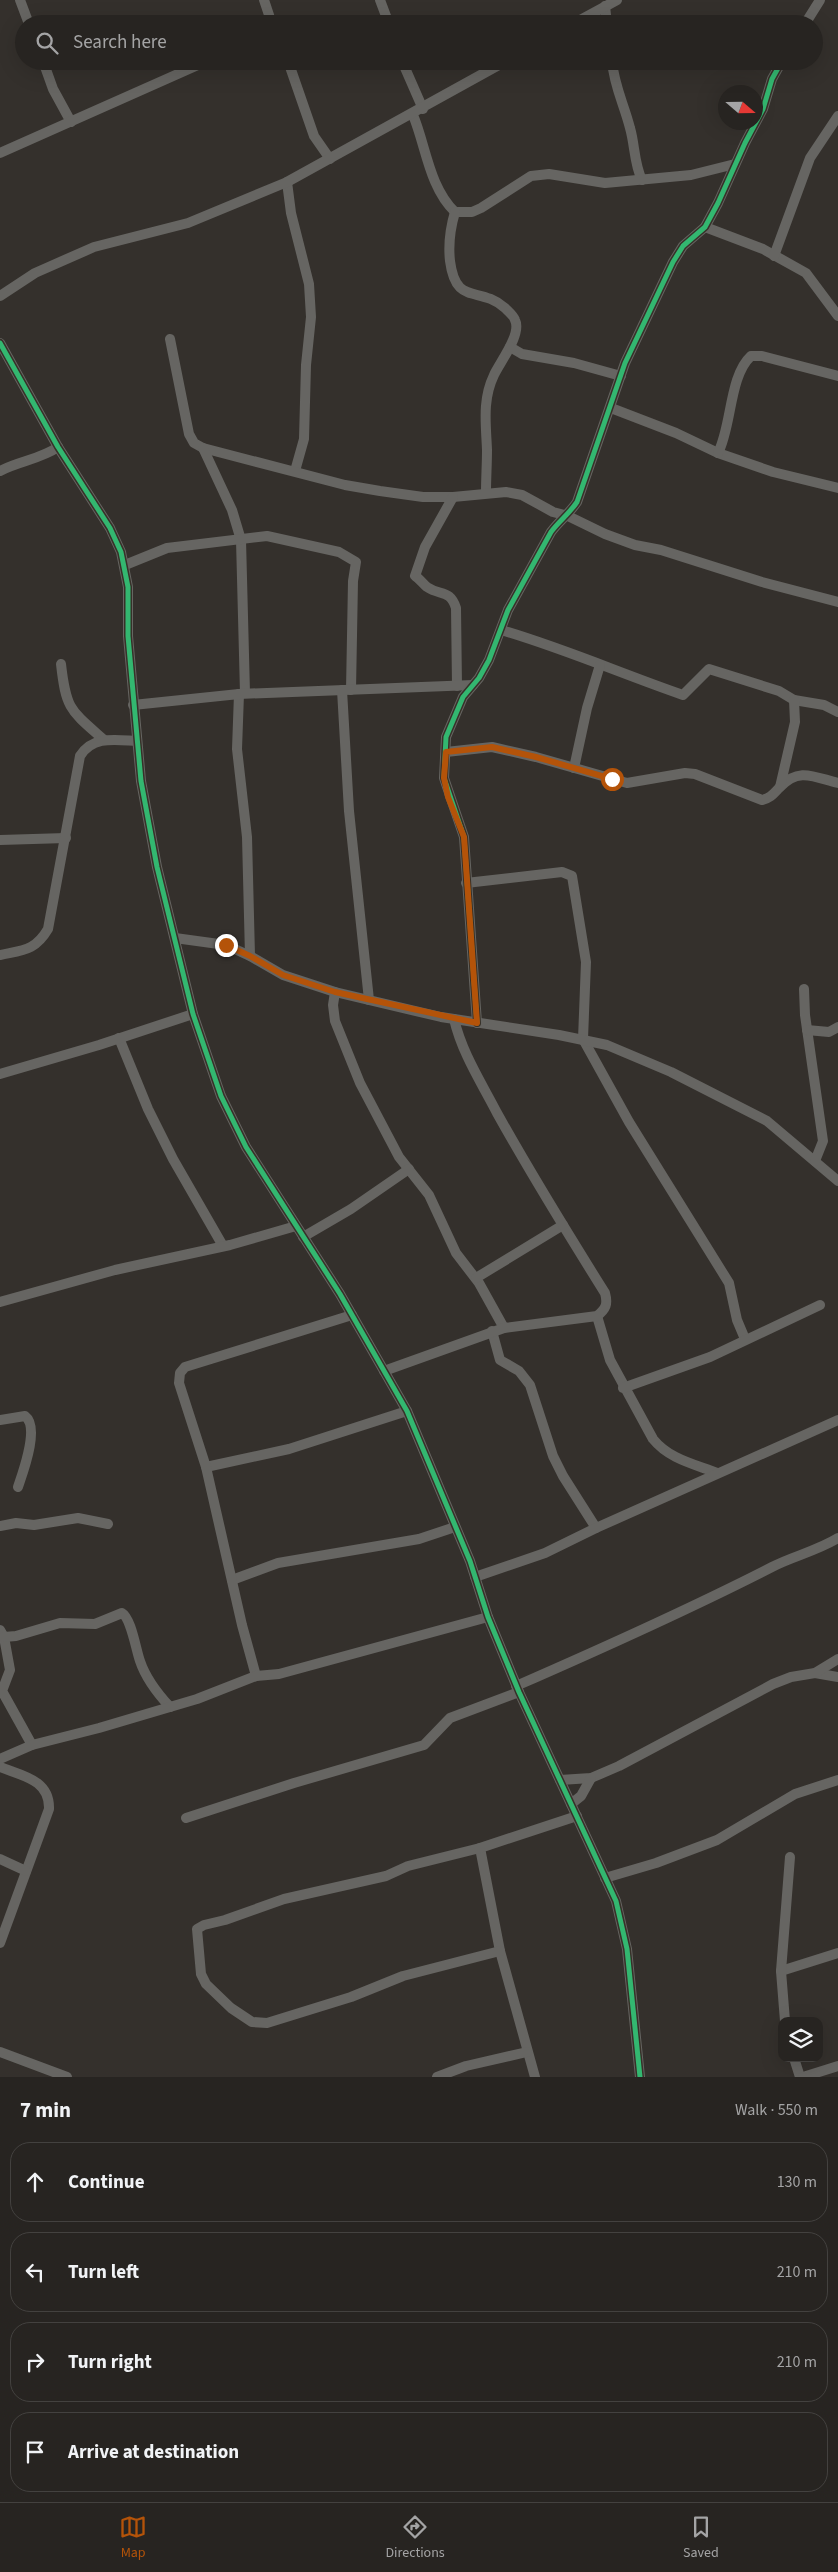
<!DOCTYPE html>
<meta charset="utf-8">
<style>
:root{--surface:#272421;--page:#2f2c2a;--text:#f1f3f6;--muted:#a4a4a5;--line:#43413f;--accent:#b45309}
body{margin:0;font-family:"Source Sans 3",sans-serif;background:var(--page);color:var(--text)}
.controls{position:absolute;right:15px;bottom:15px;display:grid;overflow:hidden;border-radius:10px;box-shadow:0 5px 20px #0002}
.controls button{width:45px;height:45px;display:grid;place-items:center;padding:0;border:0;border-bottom:1px solid var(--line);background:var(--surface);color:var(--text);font:25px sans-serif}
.compass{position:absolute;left:718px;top:85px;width:45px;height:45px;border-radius:50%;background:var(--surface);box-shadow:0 5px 20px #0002;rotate:110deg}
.stop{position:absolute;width:15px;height:15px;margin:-11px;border:4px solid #b45309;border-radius:50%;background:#fff}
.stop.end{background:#b45309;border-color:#fff;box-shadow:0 1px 5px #0008}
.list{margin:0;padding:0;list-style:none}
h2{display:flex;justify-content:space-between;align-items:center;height:65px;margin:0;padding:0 20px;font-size:21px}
h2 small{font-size:16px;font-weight:400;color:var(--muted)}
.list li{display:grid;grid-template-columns:32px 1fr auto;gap:15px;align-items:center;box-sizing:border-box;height:80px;margin:0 10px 10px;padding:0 10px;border:1px solid var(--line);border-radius:20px}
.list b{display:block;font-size:19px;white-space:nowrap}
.list em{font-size:16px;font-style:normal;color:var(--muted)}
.icon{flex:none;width:28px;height:28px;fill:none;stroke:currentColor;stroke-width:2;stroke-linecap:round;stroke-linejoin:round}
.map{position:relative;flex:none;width:838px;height:2077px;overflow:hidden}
.search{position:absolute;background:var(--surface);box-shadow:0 5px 20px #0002;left:15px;right:15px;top:15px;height:55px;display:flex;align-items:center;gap:12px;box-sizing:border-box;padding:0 18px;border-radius:28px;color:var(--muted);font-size:19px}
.sheet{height:425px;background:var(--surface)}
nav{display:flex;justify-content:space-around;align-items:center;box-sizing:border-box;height:70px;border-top:1px solid var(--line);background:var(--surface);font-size:14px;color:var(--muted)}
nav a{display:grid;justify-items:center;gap:2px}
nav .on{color:var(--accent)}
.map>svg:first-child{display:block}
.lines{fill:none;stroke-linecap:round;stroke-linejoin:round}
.minor{stroke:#666562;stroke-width:10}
.cycleway-casing{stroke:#373129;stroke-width:8}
.cycleway{stroke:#33b770;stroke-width:5}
.route{stroke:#b45309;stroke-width:6}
</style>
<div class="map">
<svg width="838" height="2077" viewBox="0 0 838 2077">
<rect width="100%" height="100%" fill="#34302c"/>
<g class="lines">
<g class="minor">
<polyline points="20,0 29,24"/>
<polyline points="264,0 272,24"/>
<polyline points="380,0 389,24"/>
<polyline points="605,6 607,24"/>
<polyline points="573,24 617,0"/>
<polyline points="805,24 820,0"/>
<polyline points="43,61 53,89 71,122"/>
<polyline points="288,61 314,136 330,159"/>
<polyline points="402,61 423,109"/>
<path d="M 612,61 C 614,86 624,104 630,128 C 635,145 634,164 642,180"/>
<path d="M 413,115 C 426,146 429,187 455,212 L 472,212 L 481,208 L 531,176 L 549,174 L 605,183 L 691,175 L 735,164"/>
<polyline points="0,153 207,61"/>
<polyline points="287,182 291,213 309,284 311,317 306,365 304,439 295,471"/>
<path d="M 455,212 C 450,229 448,243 450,261 C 456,307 479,285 505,308 C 508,311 514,316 515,320 C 522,334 500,362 494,375 C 482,400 486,424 487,450 C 487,464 486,478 486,492"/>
<polyline points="705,227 763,249 806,273 838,316"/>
<polyline points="774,256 810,158 838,116"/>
<polyline points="0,296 35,273 94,247 188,223 287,182 506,61"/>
<polyline points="170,339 189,434 194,443 203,448 345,485 380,491 423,497 453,497 506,492 522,495 553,512 568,516 605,534 635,545 661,550 762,582 838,602"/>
<polyline points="0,343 58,447 110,528 121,552 128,587 128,636 141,781 157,867 193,1014 221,1096 246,1147 340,1294 407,1411 470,1561 488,1617 519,1692 616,1901 627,1949 640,2077"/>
<polyline points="510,347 522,354 574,363 621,376"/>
<polyline points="611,408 676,433 718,453 773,472 838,488"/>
<polyline points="203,448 232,510 241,540 245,693"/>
<path d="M 718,453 C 732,426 729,376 751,356 L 762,356 L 838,376"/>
<path d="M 0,471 C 19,461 41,459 58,447"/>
<path d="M 453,497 L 425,547 L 415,576 C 420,579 423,584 427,587 C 440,596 450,589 456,608 L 457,686"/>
<polyline points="125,565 167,548 267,536 339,552 356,562 353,581 351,690"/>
<path d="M 501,630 C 563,648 622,674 683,695 L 709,669 L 779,691 L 794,700 L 824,705 L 838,712"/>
<path d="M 61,664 C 66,709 70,710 103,739"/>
<polyline points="342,690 349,811 369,1000"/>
<polyline points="239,694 237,749 247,837 250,956"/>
<polyline points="133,705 239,694 473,685"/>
<path d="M 446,752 L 492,747 L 536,757 L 627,783 L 685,773 L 695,774 L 762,800 C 771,798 774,793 780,787 C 799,767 814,777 838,783"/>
<polyline points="574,768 587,708 600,665"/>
<polyline points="780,787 795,722 794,700"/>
<polyline points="0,840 66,838"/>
<polyline points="466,883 562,872 572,876 586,962 583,1039 629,1122 729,1283 737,1320 745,1339"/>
<polyline points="175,938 226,945 250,956 283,975 335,992 441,1017 559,1035 607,1045 671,1072 767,1121 838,1181"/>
<path d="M 0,955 C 23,950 35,951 48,929 L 80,756 C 93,735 116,740 137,741"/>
<polyline points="804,989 805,1015 823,1141 815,1161"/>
<polyline points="335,992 333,1005 335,1021 360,1083 399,1157 429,1195 456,1253 479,1283 504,1328"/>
<path d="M 477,1023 L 464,837 L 444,778 L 446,737 L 463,697 L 479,678 L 489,660 L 508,610 L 551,532 C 559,521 569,514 577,502 L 625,363 L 673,262 L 683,246 L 705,227 L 718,203 L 745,143 L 763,109 L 772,79 L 782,61"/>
<polyline points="807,1030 829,1032 838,1027"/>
<polyline points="119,1038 148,1109 173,1159 223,1246"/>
<polyline points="0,1074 99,1045 193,1014"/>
<polyline points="303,1237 351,1209 409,1169"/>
<polyline points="476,1278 563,1225"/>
<polyline points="0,1302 115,1270 230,1245 296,1226"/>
<path d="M 597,1316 L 610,1360 L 653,1439 C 669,1459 694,1464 717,1473"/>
<polyline points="492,1331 500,1360 519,1371 530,1385 553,1456 563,1476 596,1528"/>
<path d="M 384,1371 L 504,1328 L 597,1316 C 606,1309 608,1304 605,1293 C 568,1234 531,1174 497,1113 C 481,1082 462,1053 454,1019"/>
<polyline points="623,1388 710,1357 820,1305"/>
<path d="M 0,1420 L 25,1416 C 40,1427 23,1472 18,1487"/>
<polyline points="206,1467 289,1449 407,1411"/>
<polyline points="0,1526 16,1523 34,1525 78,1518 108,1524"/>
<polyline points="475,1577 545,1553 596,1528 838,1420"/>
<polyline points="232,1580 278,1563 419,1539 455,1527"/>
<polyline points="0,1630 4,1637 10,1670 2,1691 32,1745"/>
<path d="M 4,1637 L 16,1636 L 60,1623 L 95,1624 L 122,1613 C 131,1618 136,1650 140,1661 C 146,1679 157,1693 170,1707"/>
<polyline points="815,1673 838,1677"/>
<polyline points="256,1676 242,1625 206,1467 179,1383 180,1373 185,1367 352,1315"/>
<path d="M 516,1686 C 603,1648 688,1610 772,1567 C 793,1556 817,1551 838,1538"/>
<polyline points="0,1759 32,1745 99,1728 197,1699 256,1676 279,1674 488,1617"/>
<path d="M 0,1767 C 23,1776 50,1780 49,1809 L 0,1943"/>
<polyline points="560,1780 591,1778 619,1766 773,1684 791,1677 815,1673 838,1659"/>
<polyline points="571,1804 581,1796 591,1778"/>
<polyline points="186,1818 294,1783 424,1745 450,1718 519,1692"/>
<polyline points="480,1848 500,1951 535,2077"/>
<polyline points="0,1859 26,1871"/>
<polyline points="605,1878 656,1863 717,1840 795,1794 838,1780"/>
<polyline points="500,1951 403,1976 351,1997 267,2023 252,2022 231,2008 206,1984 201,1974 197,1929 204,1925 225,1920 284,1899 386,1876 408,1866 480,1848 577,1816"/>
<polyline points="781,1971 838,1953"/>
<polyline points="785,2021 781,1971 790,1857"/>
<polyline points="0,2052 67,2077"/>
<polyline points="794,2058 800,2077"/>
<polyline points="437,2077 466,2066 527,2052"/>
<polyline points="803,2077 838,2066"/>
</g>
<defs>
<g id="cycleway">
<polyline points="0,343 58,447 110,528 121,552 128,587 128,636 141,781 157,867 193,1014 221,1096 246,1147 340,1294 407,1411 470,1561 488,1617 519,1692 616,1901 627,1949 640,2077"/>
<path d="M 477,1023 L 464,837 L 444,778 L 446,737 L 463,697 L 479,678 L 489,660 L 508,610 L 551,532 C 559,521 569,514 577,502 L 625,363 L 673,262 L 683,246 L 705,227 L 718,203 L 745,143 L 763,109 L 772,79 L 782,61"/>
</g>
</defs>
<use href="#cycleway" class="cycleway-casing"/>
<use href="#cycleway" class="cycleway"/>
</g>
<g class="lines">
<polyline class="route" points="226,945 250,956 283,975 335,992 477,1023 464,837 448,797 444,778 446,752 492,747 536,757 612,779"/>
</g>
</svg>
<div class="controls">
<button><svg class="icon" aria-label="layers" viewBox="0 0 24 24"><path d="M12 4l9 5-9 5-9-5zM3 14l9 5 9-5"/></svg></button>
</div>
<svg class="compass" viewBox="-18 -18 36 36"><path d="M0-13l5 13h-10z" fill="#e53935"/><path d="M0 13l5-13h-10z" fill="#a4a4a5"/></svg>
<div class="stop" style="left:612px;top:779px"></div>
<div class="stop end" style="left:226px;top:945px"></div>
<div class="search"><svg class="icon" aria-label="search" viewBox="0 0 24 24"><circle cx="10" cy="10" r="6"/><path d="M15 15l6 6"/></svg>Search here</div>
</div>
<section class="sheet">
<h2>7 min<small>Walk · 550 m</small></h2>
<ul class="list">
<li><svg class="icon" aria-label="ahead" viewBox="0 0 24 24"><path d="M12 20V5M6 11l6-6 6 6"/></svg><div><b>Continue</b></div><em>130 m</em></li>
<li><svg class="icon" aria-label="left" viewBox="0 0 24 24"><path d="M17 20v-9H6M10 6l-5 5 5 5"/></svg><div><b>Turn left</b></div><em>210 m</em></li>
<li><svg class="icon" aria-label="right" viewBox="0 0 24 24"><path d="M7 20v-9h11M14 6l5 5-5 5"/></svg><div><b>Turn right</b></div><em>210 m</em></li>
<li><svg class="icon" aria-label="arrive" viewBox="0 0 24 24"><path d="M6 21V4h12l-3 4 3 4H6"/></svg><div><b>Arrive at destination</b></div></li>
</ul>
</section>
<nav>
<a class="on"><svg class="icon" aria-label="map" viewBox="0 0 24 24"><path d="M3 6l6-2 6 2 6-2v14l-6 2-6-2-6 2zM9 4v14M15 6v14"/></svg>Map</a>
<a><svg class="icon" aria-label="directions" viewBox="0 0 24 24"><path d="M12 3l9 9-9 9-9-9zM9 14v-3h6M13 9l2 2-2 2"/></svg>Directions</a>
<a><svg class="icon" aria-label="saved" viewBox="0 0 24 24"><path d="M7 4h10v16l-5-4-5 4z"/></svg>Saved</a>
</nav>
